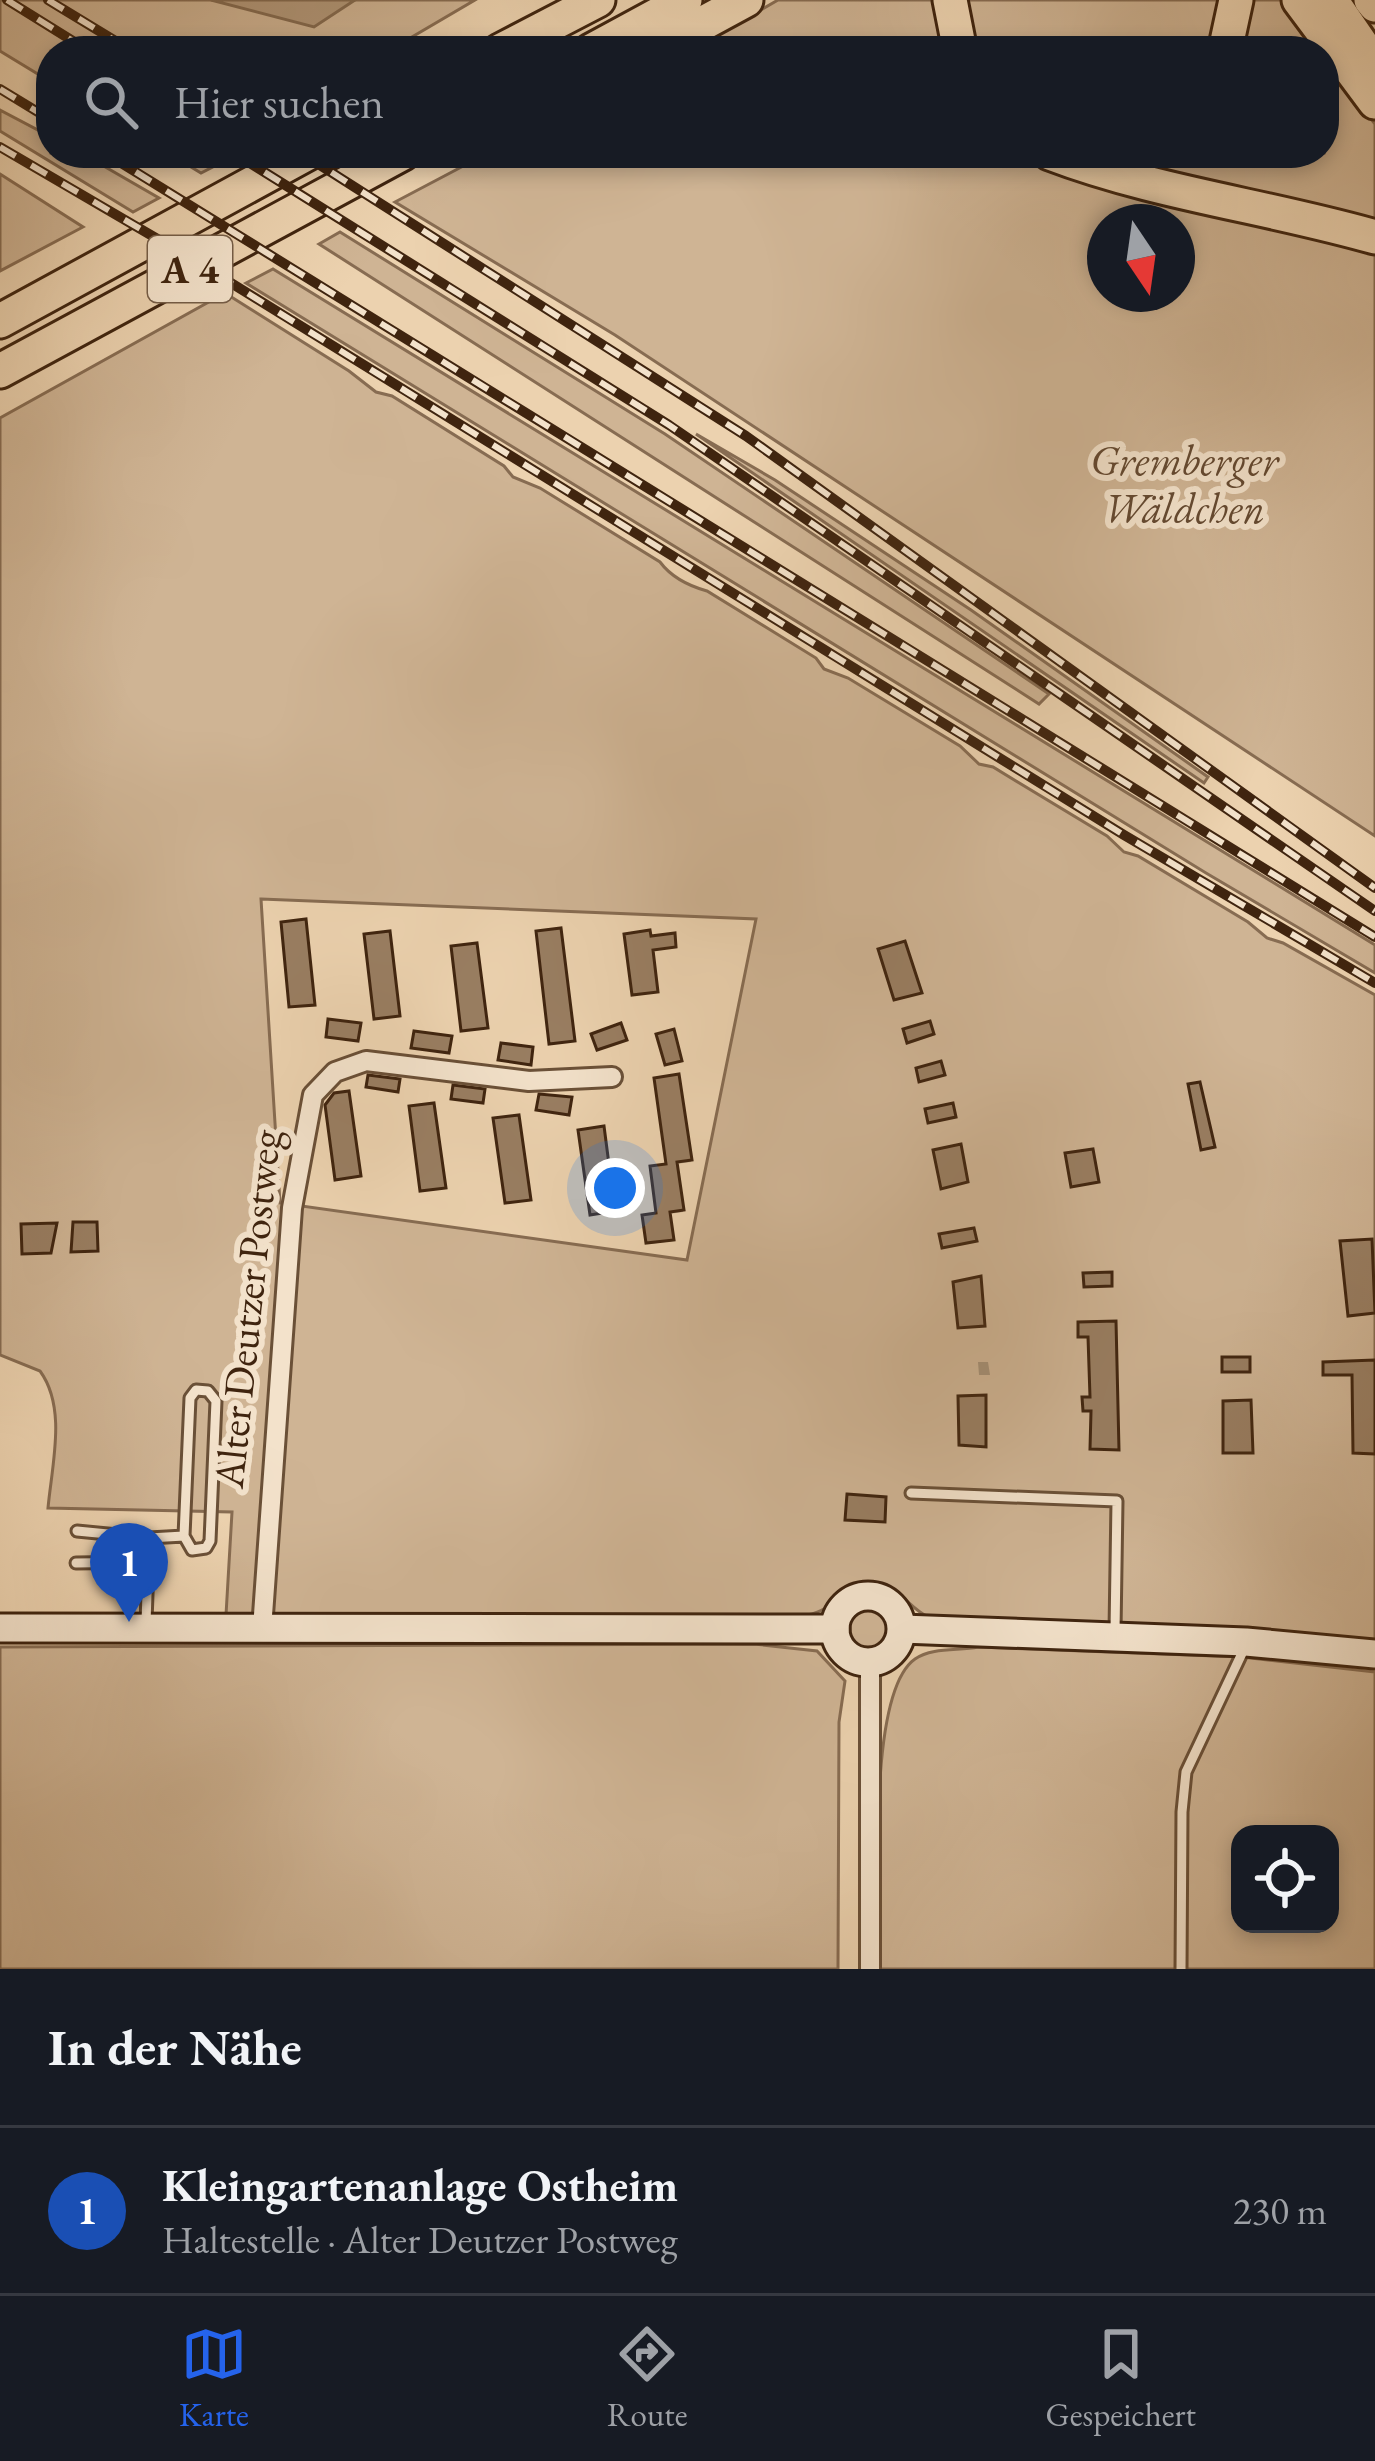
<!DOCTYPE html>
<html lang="de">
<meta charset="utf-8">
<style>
:root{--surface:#171b24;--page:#20242c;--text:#f1f3f6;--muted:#9ea1a6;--line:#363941;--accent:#2563eb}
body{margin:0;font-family:"EB Garamond",serif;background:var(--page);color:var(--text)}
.controls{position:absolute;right:36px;bottom:36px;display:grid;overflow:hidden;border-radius:24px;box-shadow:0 6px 18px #0003}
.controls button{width:108px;height:108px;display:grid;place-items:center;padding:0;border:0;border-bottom:3px solid var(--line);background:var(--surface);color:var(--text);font:60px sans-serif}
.compass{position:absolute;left:1087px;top:204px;width:108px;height:108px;border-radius:50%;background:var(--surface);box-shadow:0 6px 18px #0003;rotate:167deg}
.you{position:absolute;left:615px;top:1188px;width:42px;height:42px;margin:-30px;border:9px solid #fff;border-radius:50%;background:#1a73e8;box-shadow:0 0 0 18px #1a73e833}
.badge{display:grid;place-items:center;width:78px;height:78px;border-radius:50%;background:var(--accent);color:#fff;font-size:39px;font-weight:700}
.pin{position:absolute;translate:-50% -99px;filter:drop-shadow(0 3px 6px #0008)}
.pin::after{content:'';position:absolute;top:63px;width:42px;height:36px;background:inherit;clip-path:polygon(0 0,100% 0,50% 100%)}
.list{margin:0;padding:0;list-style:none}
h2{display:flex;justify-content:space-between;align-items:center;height:156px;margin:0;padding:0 48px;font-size:51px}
h2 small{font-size:39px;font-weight:400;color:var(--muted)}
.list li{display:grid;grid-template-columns:78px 1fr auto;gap:36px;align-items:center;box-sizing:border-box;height:168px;padding:0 48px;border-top:3px solid var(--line)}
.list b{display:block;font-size:45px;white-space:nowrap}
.list p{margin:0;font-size:39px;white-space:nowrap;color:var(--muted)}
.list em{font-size:39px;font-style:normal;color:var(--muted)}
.icon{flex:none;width:66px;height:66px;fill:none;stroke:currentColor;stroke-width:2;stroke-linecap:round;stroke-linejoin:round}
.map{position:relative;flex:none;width:1375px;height:1969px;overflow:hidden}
.search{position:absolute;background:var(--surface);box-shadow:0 6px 18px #0003;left:36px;right:36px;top:36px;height:132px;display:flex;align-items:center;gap:30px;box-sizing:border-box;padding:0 42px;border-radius:48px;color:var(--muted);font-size:45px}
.sheet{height:324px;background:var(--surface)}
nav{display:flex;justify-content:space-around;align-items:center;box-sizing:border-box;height:168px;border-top:3px solid var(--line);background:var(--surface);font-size:33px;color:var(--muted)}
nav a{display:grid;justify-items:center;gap:6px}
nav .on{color:var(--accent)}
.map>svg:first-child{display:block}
.green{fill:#cfb494;stroke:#876c52;stroke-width:3;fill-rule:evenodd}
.water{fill:#b19779;stroke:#83694f;stroke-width:3}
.shadow{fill:#0003}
.building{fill:#997e62;stroke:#3f240f;stroke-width:3}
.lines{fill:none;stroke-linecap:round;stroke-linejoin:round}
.lane-casing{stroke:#6a5037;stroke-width:15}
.street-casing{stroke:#6a5037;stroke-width:24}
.secondary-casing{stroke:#3f240f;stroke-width:33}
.highway-casing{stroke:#3f240f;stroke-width:39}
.lane{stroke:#f3e2cb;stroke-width:9}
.street{stroke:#f3e2cb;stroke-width:18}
.secondary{stroke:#f3e2cb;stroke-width:27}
.highway{stroke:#ecd2af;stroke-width:33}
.rail-casing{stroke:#3f240f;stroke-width:10}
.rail{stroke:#f3e2cb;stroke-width:6;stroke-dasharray:18;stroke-linecap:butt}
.labels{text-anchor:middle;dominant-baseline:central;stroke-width:12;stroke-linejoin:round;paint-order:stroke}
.shield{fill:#f3e2cb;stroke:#755d47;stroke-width:3}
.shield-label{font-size:39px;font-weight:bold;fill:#3f240f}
.park-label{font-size:42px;font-style:italic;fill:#634830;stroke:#f3e2cb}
.street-label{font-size:42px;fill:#3f240f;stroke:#f3e2cb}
</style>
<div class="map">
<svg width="1375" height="1969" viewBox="0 0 1375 1969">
<rect width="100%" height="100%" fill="#ecd2af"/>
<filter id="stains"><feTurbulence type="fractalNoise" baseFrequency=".00167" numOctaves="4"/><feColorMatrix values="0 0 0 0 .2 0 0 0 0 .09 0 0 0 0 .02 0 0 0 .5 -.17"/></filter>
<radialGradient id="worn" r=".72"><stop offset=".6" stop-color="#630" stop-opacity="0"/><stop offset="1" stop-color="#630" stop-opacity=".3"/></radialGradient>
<g class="green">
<polygon points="0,0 475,0 388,51 51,51 51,82 0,51"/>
<polygon points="778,0 940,0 952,51 742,47 692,50"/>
<polygon points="965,0 1221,0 1216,34 1208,51 977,51 965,22"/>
<polygon points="1244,0 1283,0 1318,51 1232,51"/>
<polygon points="1324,59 1375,124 1375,230 1072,153 1324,153"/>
<polygon points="0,110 51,137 51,153 81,153 159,198 133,212 0,131"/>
<polygon points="168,153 215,153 226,160 201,173"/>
<path d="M 488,153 L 1013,153 L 1093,183 L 1375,249 L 1375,836 L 615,335 L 395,202 ZM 1105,222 L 1177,222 L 1177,294 L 1105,294 Z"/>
<polygon points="0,174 83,227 0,271"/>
<polygon points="340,232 665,434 1049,694 1039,704 319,244"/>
<polygon points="273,269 1375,945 1375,973 1206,873 246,283"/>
<path d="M 225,293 L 349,371 L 376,392 L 392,396 L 504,466 L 513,477 L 540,488 L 660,562 C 672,578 689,586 707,591 L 816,658 L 824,669 L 848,678 L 960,746 L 979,764 L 993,767 L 1107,836 L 1124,852 L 1138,856 L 1248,922 L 1267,938 L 1283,943 L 1375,995 L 1375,1644 L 1246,1628 L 928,1617 C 913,1610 904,1595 890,1589 C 860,1575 845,1600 822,1610 C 805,1618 784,1618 765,1620 L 226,1615 L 232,1512 L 48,1508 C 52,1464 67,1408 40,1371 L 0,1355 L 0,418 ZM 261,899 L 756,919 L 687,1260 L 280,1203 Z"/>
<polygon points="696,434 775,480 971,610 1208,777 1204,783"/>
<circle cx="870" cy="1630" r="23"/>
<polygon points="754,1644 817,1651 845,1681 839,1722 838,1969 0,1969 0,1647"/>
<path d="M 978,1647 L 1242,1657 L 1375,1672 L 1375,1969 L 880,1969 C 880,1907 865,1694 915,1659 C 932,1647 959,1651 978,1647 ZM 1240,1834 L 1330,1834 L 1330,1924 L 1240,1924 Z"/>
</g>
<polygon class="water" points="211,0 355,0 314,27"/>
<g class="shadow">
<polygon points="679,1079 691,1162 676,1164 683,1212 669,1214 673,1241 650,1244 660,1216"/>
<polygon points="978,1362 988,1362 990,1375 979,1375"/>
</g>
<g class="building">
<polygon points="306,919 315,1005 289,1007 281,922"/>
<polygon points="561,928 575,1041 549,1044 536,931"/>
<polygon points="650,930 651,936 675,933 676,947 653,950 658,992 632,995 624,934"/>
<polygon points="390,931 400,1016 374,1019 364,934"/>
<polygon points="905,941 922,993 894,1000 878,949"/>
<polygon points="477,943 488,1028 461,1031 451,946"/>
<polygon points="328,1019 361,1023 358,1041 326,1037"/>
<polygon points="930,1021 934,1034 907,1043 903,1029"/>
<polygon points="621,1023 627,1040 597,1050 591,1034"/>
<polygon points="674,1029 682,1061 665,1065 656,1034"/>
<polygon points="414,1031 452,1036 449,1053 411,1048"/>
<polygon points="501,1043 533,1047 531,1065 498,1060"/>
<polygon points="941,1061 945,1075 919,1082 916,1068"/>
<polygon points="679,1074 692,1160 677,1162 684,1210 670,1212 674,1240 646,1243 642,1215 656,1213 650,1166 666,1164 654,1078"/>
<polygon points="368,1075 400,1079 398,1092 366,1087"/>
<polygon points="1200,1082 1215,1147 1201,1150 1188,1084"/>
<polygon points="453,1085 485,1089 483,1103 451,1099"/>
<polygon points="349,1091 361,1176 335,1180 325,1105 334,1093"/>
<polygon points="539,1094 572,1097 569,1115 536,1110"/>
<polygon points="434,1103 446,1188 420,1191 409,1106"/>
<polygon points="953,1103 956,1117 928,1123 925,1109"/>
<polygon points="519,1115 531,1200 505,1203 493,1118"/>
<polygon points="604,1126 615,1211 590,1215 578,1130"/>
<polygon points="961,1144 968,1182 941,1189 933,1150"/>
<polygon points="1093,1149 1099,1182 1071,1187 1065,1153"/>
<polygon points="73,1222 97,1222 98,1251 71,1252"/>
<polygon points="57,1223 51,1253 22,1254 21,1224"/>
<polygon points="974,1228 977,1241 942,1248 939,1234"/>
<polygon points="1372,1239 1375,1313 1348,1316 1340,1241"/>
<polygon points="1112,1272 1112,1286 1084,1287 1083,1273"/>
<polygon points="981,1276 985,1326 958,1328 953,1282"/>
<polygon points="1116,1321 1119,1450 1090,1449 1091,1411 1083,1411 1082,1397 1090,1397 1088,1337 1078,1337 1078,1322"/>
<rect x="1222" y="1357" width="28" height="15"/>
<polygon points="1375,1360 1375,1454 1353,1453 1352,1375 1323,1375 1323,1362"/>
<polygon points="986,1395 986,1447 959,1445 958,1396"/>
<polygon points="1251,1400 1253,1453 1223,1453 1223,1401"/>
<polygon points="847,1494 886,1497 885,1522 845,1520"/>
</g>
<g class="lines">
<defs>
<g id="lane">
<polyline points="911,1493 1117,1501 1115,1631"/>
<polyline points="77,1531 149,1538 184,1536 190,1398 196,1390 208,1391 216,1401 210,1541 206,1548 192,1550 184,1536"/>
<polyline points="76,1563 148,1562"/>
<polyline points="146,1622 149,1538"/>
<polyline points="1181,1969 1182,1812 1186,1772 1245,1647"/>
</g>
<g id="street">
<polyline points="262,1629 292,1208 313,1095 335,1072 366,1061 529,1081 612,1077"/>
<polyline points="870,1663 870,1969"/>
</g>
<g id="secondary">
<circle cx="868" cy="1629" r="33"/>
<polyline points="0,1628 835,1629"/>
<polyline points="902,1629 1246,1642 1375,1654"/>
</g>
<g id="highway">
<polyline points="950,0 960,51"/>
<polyline points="1299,0 1375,102"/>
<polyline points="1331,0 1375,64"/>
<polyline points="1371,0 1375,5"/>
<polyline points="500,51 598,0"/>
<polyline points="591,51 685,0"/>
<polyline points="652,51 746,0"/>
<polyline points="1225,51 1236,0"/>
<path d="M 1050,153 C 1155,193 1267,206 1375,237"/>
<polyline points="0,321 308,153"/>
<polyline points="0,371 403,153"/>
</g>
</defs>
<use href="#lane" class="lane-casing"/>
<use href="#street" class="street-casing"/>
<use href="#secondary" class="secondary-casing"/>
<use href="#highway" class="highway-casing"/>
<use href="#lane" class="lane"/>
<use href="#street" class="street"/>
<use href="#secondary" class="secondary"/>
<use href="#highway" class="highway"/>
<defs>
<g id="rail">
<polyline points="7,0 89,51"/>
<polyline points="48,0 132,51"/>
<polyline points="0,89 51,120"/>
<polyline points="0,147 197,262 1124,835 1375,983"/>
<polyline points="105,153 1375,937"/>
<polyline points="234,153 669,425 1375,911"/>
<polyline points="301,153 746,436 1375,888"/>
</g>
</defs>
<use href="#rail" class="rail-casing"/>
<use href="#rail" class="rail"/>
</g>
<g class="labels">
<rect class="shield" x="148" y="236" width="84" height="66" rx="9"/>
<g class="shield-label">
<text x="190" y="269">A 4</text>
</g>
<g class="park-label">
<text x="1184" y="460">Gremberger<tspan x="1184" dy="48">Wäldchen</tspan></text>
</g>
<g class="street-label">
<text transform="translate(247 1309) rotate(-84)">Alter Deutzer Postweg</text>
</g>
</g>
<rect width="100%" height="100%" filter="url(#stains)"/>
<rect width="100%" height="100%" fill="url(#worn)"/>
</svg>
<div class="controls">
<button><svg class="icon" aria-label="locate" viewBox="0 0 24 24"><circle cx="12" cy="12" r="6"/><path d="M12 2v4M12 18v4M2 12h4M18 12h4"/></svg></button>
</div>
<svg class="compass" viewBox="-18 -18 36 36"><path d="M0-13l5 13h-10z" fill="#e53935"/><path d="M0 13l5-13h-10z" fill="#9ea1a6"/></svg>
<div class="you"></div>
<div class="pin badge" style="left:129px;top:1622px;background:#1a4fb4">1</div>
<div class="search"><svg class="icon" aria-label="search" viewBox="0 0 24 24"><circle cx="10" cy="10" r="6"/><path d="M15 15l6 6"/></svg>Hier suchen</div>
</div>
<section class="sheet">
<h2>In der Nähe<small></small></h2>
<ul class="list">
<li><span class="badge" style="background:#1a4fb4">1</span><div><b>Kleingartenanlage Ostheim</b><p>Haltestelle · Alter Deutzer Postweg</p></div><em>230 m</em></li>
</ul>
</section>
<nav>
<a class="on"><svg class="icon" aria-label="map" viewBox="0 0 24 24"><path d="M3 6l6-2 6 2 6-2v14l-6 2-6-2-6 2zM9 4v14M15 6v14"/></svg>Karte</a>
<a><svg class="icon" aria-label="directions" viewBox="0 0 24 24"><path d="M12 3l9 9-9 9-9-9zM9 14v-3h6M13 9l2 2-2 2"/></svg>Route</a>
<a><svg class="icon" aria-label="saved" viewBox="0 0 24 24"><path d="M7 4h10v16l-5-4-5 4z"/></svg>Gespeichert</a>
</nav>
